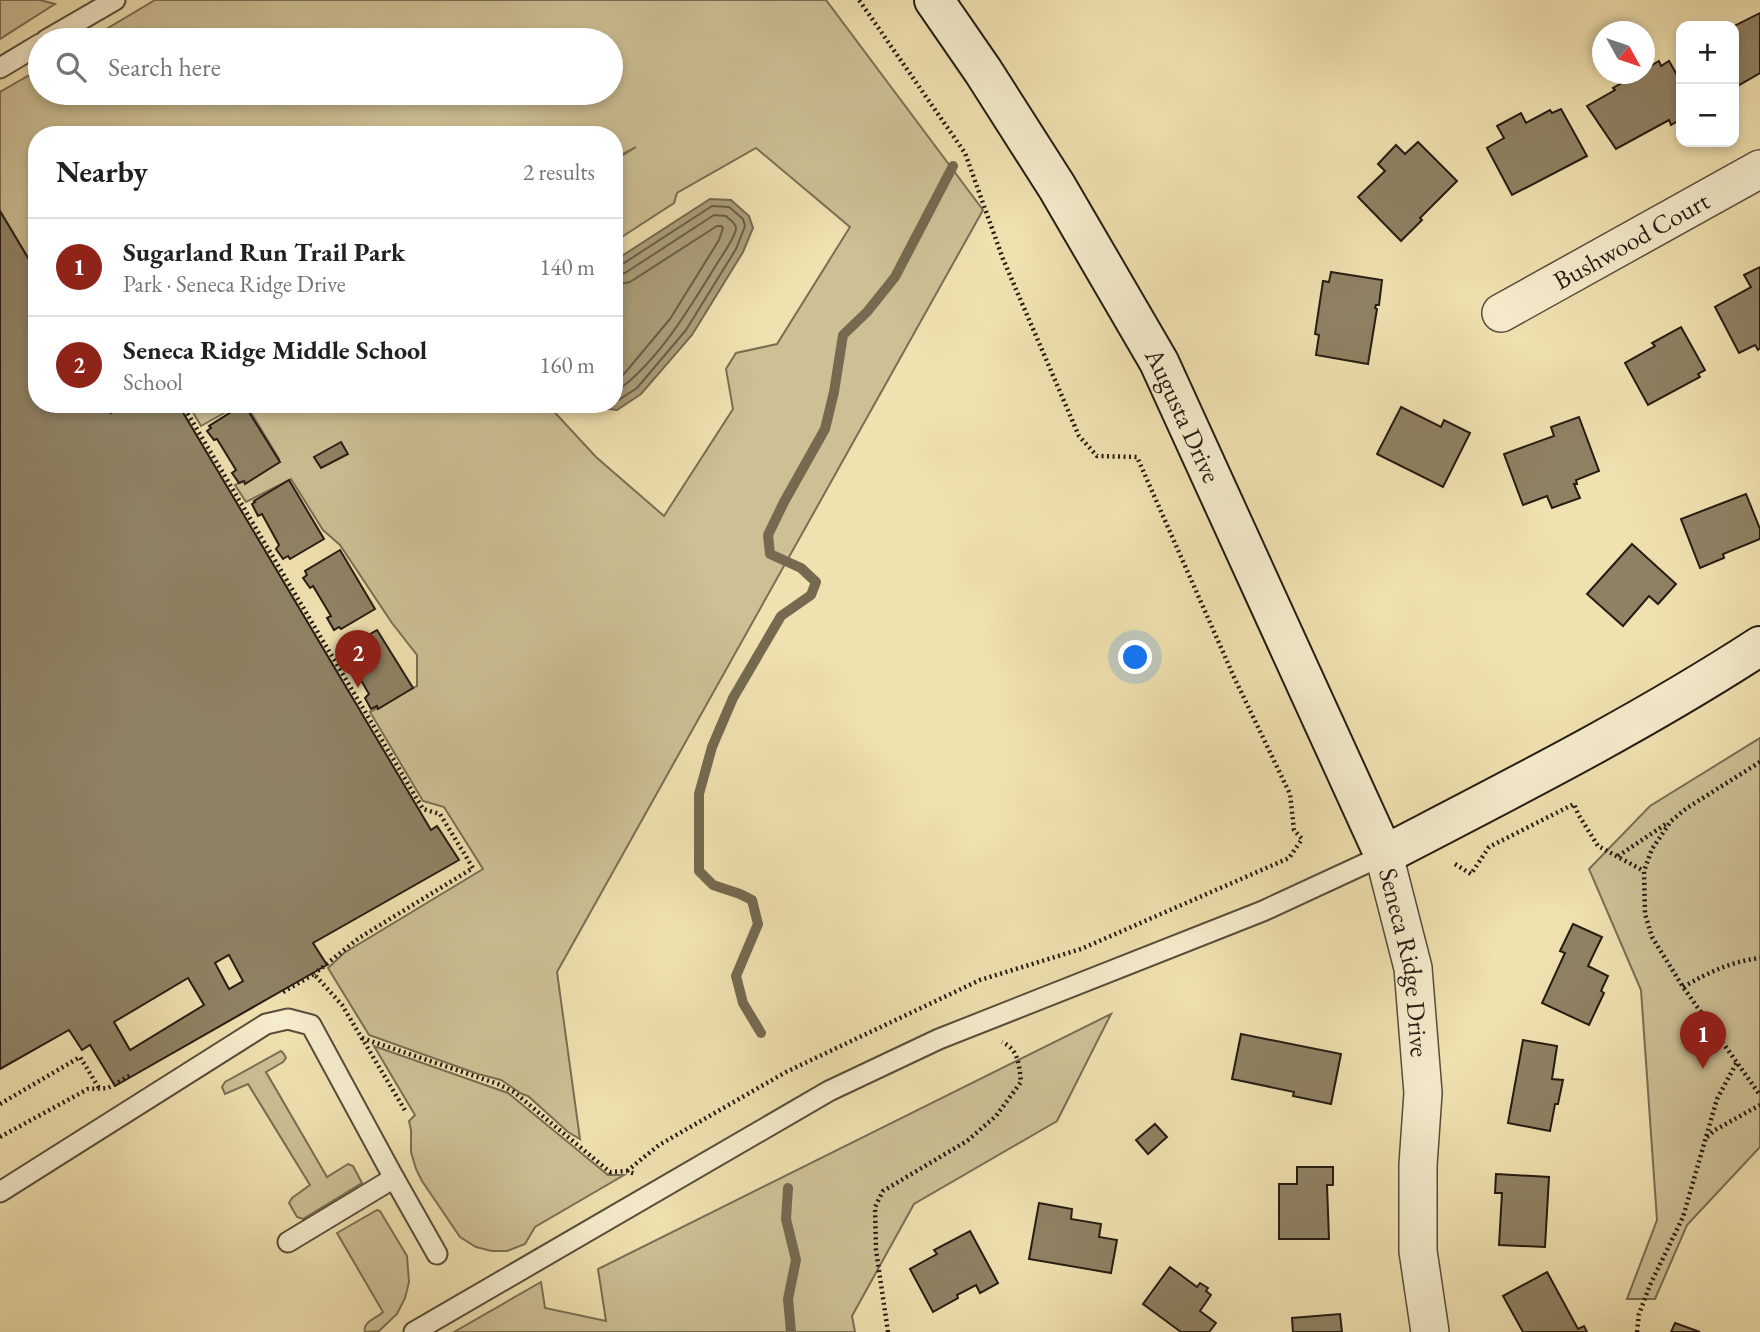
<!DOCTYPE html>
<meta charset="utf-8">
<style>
:root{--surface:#fff;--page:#f2f2f2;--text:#202124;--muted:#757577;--line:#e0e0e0;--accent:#8f2418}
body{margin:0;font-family:"EB Garamond",serif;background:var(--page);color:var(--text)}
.controls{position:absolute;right:21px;top:21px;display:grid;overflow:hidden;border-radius:14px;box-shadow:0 4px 10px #0003}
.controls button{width:63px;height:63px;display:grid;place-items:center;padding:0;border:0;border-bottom:2px solid var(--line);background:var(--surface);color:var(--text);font:35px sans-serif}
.compass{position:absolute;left:1592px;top:21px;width:63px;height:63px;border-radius:50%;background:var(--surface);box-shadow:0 4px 10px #0003;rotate:130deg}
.you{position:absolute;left:1136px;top:658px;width:24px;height:24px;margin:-18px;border:5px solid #fff;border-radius:50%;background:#1a73e8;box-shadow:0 0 0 10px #1a73e833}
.badge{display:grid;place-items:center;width:46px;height:46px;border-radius:50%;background:var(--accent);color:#fff;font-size:23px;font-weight:700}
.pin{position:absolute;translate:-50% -58px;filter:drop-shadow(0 2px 4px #0008)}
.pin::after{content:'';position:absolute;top:37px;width:24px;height:21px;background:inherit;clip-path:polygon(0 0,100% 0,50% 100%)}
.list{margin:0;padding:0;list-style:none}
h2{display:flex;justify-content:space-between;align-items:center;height:91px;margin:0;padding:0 28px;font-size:30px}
h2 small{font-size:23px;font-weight:400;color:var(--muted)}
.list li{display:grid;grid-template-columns:46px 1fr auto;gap:21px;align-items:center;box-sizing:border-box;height:98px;padding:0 28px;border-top:2px solid var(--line)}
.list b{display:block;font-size:26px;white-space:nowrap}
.list p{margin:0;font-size:23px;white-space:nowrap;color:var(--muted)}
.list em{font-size:23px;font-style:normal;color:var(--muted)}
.icon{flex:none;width:38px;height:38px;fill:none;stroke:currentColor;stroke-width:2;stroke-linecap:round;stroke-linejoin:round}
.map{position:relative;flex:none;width:1760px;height:1332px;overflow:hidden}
.search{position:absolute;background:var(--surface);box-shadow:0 4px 10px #0003;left:28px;top:28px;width:595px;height:77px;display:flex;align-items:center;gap:18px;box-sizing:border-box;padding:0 24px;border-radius:38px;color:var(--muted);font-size:26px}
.panel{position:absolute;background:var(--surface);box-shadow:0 4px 10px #0003;left:28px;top:126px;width:595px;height:287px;border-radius:28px}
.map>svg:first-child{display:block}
.green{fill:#cdc095;stroke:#796e54;stroke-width:2}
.water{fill:#ab9e7a;stroke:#756a50;stroke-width:2}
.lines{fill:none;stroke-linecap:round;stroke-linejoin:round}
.shore{stroke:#685d46;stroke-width:2}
.stream{stroke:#756a50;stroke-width:10}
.building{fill:#8f8264;stroke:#251c12;stroke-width:2;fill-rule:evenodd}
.lane-casing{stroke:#584d3a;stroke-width:23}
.street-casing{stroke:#584d3a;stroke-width:40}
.secondary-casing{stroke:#251c12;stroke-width:42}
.path{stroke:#251c12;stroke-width:4.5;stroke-dasharray:2 3.5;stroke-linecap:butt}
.lane{stroke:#f5eccc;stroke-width:19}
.street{stroke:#f5eccc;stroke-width:37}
.secondary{stroke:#f5eccc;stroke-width:38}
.labels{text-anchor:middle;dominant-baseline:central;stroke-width:5;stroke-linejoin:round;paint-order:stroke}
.street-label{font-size:26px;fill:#251c12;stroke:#f5eccc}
</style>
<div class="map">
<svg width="1760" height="1332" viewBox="0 0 1760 1332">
<rect width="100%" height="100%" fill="#f0e1b0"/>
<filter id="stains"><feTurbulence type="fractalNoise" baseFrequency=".00286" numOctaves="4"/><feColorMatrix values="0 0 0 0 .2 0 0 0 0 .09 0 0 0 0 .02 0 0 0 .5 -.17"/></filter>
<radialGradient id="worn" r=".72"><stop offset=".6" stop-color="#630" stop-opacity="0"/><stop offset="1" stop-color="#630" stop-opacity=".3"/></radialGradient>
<g class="green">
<polygon points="0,0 40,0 55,4 0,39"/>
<polygon points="155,0 826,0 983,210 557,972 580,1139 568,1132 528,1096 522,1094 501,1080 478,1074 369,1035 328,968 344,953 483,869 444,807 423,801 370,712 417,686 417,655 392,623 340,545 323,530 291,479 246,502 235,485 279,459 246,404 547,404 596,457 664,516 733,409 726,369 736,353 777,344 850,227 756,148 677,193 674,203 614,242 614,161 636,147 614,159 614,135 37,135 37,273 0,211 0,92 40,69 40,93 611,93 611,40 88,40"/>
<polygon points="188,404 240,404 201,426"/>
<polygon points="1760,738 1760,1147 1687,1225 1655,1299 1627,1299 1657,1220 1641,990 1589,869 1650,806"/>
<polygon points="1111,1014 1057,1121 914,1204 852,1316 855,1332 454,1332 541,1282 545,1308 606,1321 598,1269"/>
<polygon points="374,1046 508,1093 608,1175 624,1175 535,1227 525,1244 507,1251 492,1251 476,1247 460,1237 422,1181 416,1169 411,1152 411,1130 409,1121 415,1115"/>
<polygon points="281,1051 284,1054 286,1058 283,1062 266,1072 327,1177 348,1164 353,1166 362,1183 303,1219 297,1217 289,1203 292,1198 310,1185 248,1084 225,1094 222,1087 225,1082"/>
<path d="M 377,1210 L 380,1211 L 407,1256 L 409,1282 L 405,1298 L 397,1314 L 379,1331 L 365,1332 C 362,1322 377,1318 383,1312 L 337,1233 Z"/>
</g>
<polygon class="water" points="710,199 731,200 749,216 753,228 743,252 692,335 641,394 617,410 600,408 592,404 614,404 614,261"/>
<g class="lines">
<g class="shore">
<polyline points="614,266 621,265 712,206 729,207 743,219 745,226 736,249 686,330 637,388 614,403"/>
<path d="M 614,275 L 625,273 L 714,215 L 726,216 C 729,219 736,223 736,228 C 736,236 723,254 718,262 C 690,307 658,363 614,393"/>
<polyline points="614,285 630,282 717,226 721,226 723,228 719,240 670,319 624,374 614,381"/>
</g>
<g class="stream">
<polyline points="761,1033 743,1003 736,976 758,924 752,900 740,894 713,885 699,871 699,794 712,747 733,698 781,616 811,595 816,582 801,568 770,554 768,535 784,502 825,429 834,392 843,335 867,312 895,277 953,166"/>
<polyline points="788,1188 786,1219 796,1260 788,1299 791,1332"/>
</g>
</g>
<g class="building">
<polygon points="1760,13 1760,73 1734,88 1734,26"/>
<polygon points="1659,61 1661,66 1669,61 1681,82 1681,119 1671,125 1669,120 1616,149 1587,106 1615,90 1613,88 1638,74 1644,74 1644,70"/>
<polygon points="1561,109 1587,156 1512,195 1487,148 1504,138 1497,126 1521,113 1526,123 1550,110 1552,113"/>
<polygon points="1418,142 1457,181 1420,218 1422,220 1401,241 1358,197 1385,171 1378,164 1396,145 1405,154"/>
<path d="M 0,211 L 37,273 L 37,404 L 106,404 L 111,413 L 126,404 L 178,404 L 431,830 L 437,826 L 459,860 L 313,943 L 327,965 L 115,1086 L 90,1045 L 82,1050 L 69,1030 L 0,1069 ZM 229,955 L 243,981 L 229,989 L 215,963 ZM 188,978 L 204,1005 L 130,1050 L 114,1022 Z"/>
<polygon points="1760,267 1760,348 1758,350 1755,345 1739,353 1715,307 1751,287 1744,275"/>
<polygon points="1331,272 1382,280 1379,305 1376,305 1375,308 1377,309 1368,364 1316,355 1319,335 1315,334 1323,281 1329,282"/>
<polygon points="1681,327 1705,370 1698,374 1700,377 1648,405 1625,363 1655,346 1652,343"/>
<polygon points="244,404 280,462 245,484 244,481 239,483 232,473 236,470 217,439 214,440 207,431 211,428 209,426"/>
<polygon points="1401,407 1441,427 1444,420 1470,433 1443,487 1377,454"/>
<polygon points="1579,417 1599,471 1576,480 1577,484 1574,484 1580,498 1552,508 1547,496 1523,505 1504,454 1554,436 1551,427"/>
<polygon points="341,442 348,454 321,468 314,457"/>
<polygon points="289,480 324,539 290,559 288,556 283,559 276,549 279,545 262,514 258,516 252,504 255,502 254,501"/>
<polygon points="1746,494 1760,529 1760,539 1723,554 1724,558 1700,568 1681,519"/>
<polygon points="1632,544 1676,584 1658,604 1649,596 1623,626 1587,594"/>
<polygon points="340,550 375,609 341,629 339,627 334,630 327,618 331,616 313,586 310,588 303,578 307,575 305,571"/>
<polygon points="377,630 413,688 378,709 377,706 371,709 365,698 369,694 351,663 346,666 339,655 344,652 343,650"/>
<polygon points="1573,924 1602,937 1588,966 1608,976 1601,991 1604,993 1589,1025 1542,1003 1565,953 1560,951"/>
<polygon points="1241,1034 1341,1054 1331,1104 1293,1096 1294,1092 1232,1079"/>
<polygon points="1523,1040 1557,1046 1552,1079 1563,1080 1558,1104 1555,1104 1550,1131 1508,1123"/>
<polygon points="1155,1124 1167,1137 1148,1154 1136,1140"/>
<polygon points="1297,1167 1333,1167 1333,1185 1327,1185 1329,1239 1279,1239 1279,1184 1297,1184"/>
<polygon points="1496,1174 1549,1177 1545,1247 1499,1245 1502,1193 1495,1193"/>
<polygon points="1039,1203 1072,1209 1071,1219 1101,1224 1099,1237 1117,1240 1111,1273 1029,1259"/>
<polygon points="970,1231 998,1283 980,1293 976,1285 957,1295 958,1298 933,1312 910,1269 937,1254 934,1250"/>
<polygon points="1170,1267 1197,1287 1200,1283 1208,1288 1206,1291 1211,1295 1200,1311 1216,1323 1209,1332 1181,1332 1143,1304"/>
<polygon points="1547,1272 1578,1329 1584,1326 1587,1332 1523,1332 1503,1296"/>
<polygon points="1340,1314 1342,1332 1293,1332 1292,1318"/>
<polygon points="1675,1323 1700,1332 1671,1332"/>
</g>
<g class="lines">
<defs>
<g id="lane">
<polyline points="46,40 115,0"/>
<polyline points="0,68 40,44"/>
<polyline points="394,1178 437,1254"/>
<polyline points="0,1192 266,1024 288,1019 311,1025 394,1178 288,1242"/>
<polyline points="414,1332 829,1091 939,1039 1263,911 1384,855"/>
</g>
<g id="street">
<path id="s1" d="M 1501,313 L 1760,169"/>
<path id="s2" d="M 1384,855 L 1413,968 L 1423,1093 L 1418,1165 L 1418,1251 L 1430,1332"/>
</g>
<g id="secondary">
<path id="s3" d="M 934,0 L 983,71 L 1057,187 L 1159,362 L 1384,855 C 1511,789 1640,724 1760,646"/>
</g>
</defs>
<use href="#lane" class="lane-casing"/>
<use href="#street" class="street-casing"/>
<use href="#secondary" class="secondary-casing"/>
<g class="path">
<polyline points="182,404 423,809 440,814 473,868 359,938 314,974"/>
<polyline points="1760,762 1687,808 1671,821 1652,849 1644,871 1645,914 1652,937 1683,987 1760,1095"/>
<polyline points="1618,856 1666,824"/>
<polyline points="1455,864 1471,874 1489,847 1574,804 1578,814 1598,846 1644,871"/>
<path d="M 1683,987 C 1710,972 1729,962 1760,958"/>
<polyline points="283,992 314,974 342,1005 406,1112"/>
<polyline points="362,1038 498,1084 514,1092 610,1172 627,1171 635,1174"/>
<polyline points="0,1104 80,1057 99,1088"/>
<polyline points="0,1137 88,1089 108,1088 131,1075"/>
<polyline points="1707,1137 1715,1130 1760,1105"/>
<polyline points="627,1171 659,1145 786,1072 980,980 1081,949 1289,858 1302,839 1294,830 1290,794 1234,677 1137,457 1097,456 1079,436 1003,259 965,153 859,0"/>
<path d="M 888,1332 L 876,1250 L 875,1207 L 883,1191 L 967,1141 L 996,1116 L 1021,1082 C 1019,1065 1019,1050 1002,1042"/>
<polyline points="1637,1332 1639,1314 1650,1285 1683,1217 1717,1099 1737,1062"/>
</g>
<use href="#lane" class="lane"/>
<use href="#street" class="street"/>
<use href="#secondary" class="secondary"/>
</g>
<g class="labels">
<g class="street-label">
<text stroke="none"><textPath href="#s1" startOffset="149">Bushwood Court</textPath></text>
<text stroke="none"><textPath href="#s3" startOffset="485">Augusta Drive</textPath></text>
<text stroke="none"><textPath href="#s2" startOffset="110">Seneca Ridge Drive</textPath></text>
</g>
</g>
<rect width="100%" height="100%" filter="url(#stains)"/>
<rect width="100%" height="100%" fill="url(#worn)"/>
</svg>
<div class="controls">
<button>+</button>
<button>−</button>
</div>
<svg class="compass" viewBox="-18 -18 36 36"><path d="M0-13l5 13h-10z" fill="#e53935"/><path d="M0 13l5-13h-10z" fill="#757577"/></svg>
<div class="you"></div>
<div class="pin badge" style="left:1703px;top:1069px">1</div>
<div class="pin badge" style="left:358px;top:688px">2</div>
<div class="search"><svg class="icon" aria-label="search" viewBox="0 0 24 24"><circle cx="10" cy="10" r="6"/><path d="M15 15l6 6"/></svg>Search here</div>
<section class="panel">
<h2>Nearby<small>2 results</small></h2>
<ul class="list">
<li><span class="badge">1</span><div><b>Sugarland Run Trail Park</b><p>Park · Seneca Ridge Drive</p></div><em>140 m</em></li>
<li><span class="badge">2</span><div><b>Seneca Ridge Middle School</b><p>School</p></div><em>160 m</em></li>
</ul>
</section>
</div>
